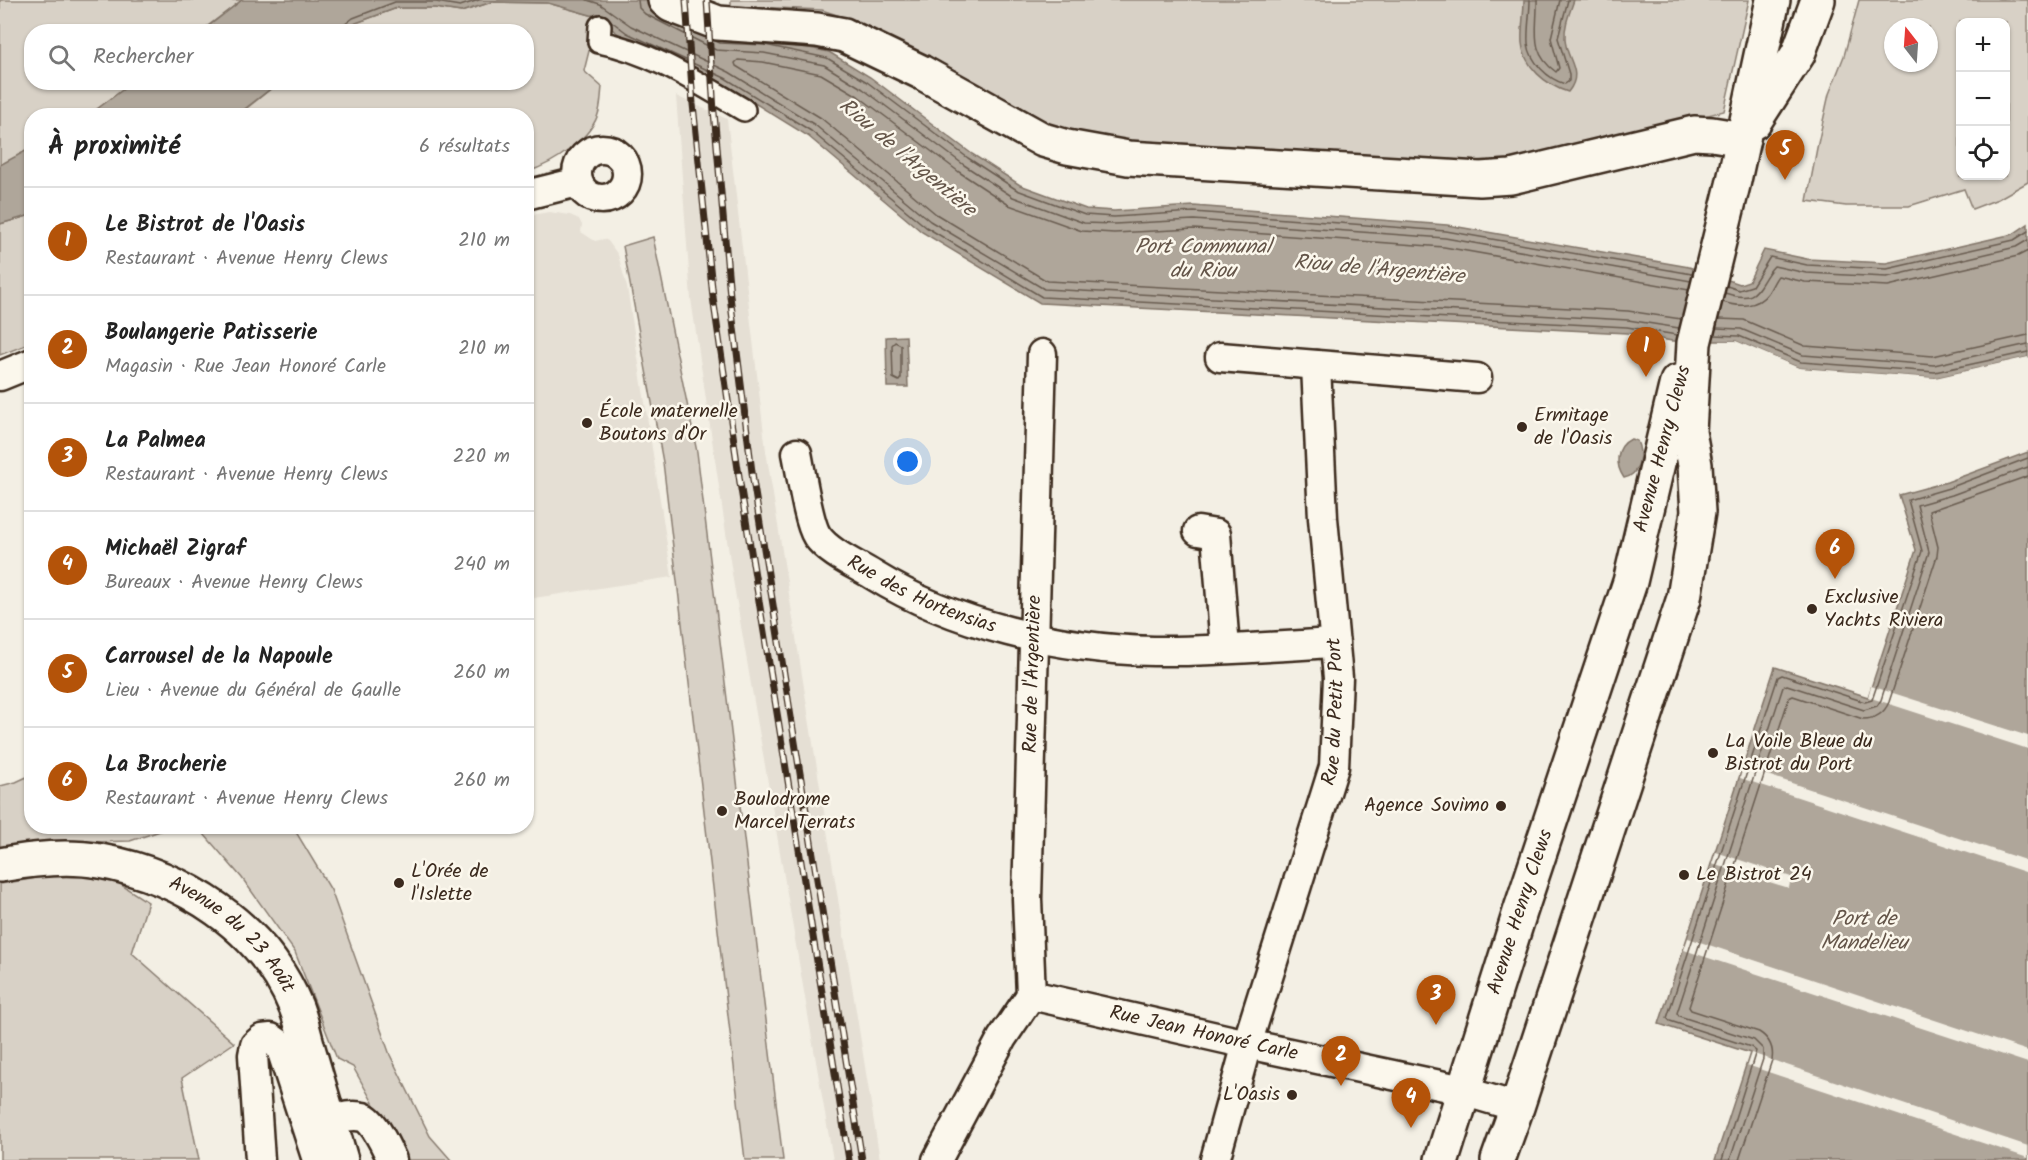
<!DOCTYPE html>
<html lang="fr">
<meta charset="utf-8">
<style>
:root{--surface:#fff;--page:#f2f2f2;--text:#222;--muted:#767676;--line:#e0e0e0;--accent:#b45309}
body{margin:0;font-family:Kalam,sans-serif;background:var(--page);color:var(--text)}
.controls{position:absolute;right:18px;top:18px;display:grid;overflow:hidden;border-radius:12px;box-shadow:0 2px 4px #0004}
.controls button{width:54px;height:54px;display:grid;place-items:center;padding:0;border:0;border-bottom:2px solid var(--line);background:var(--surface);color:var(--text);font:30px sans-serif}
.compass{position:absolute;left:1884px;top:18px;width:54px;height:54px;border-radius:50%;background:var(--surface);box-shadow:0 2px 4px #0004;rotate:343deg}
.you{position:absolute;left:908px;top:462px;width:21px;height:21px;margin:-15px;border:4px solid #fff;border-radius:50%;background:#1a73e8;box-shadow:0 0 0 9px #1a73e833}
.badge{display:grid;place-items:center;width:39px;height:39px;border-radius:50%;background:var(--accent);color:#fff;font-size:20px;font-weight:700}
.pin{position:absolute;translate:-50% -50px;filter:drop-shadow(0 2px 3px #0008)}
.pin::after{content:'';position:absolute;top:32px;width:21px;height:18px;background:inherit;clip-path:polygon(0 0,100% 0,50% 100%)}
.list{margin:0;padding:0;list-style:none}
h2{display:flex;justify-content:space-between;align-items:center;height:78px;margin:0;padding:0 24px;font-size:26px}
h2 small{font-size:20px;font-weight:400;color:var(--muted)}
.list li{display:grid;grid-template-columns:39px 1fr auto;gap:18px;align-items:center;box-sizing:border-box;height:108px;padding:0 24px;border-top:2px solid var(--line)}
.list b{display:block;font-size:22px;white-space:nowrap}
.list p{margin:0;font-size:20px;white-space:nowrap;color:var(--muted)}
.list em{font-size:20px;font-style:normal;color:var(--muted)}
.icon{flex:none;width:33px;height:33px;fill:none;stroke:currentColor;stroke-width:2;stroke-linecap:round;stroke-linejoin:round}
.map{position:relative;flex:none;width:2028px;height:1160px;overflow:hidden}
.search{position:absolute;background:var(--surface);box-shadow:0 2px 4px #0004;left:24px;top:24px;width:510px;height:66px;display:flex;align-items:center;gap:15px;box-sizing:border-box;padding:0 21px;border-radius:24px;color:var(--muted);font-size:22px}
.panel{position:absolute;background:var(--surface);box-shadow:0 2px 4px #0004;left:24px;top:108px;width:510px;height:726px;border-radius:24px}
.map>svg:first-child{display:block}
.built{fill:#e5dfd4}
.green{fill:#d8d1c6;stroke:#8a7e72;stroke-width:1.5;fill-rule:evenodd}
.water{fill:#afa69a;stroke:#817468;stroke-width:1.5}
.pier{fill:#f3efe4}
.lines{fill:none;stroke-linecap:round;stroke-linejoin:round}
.shore{stroke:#695c50;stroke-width:1.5}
.pedestrian-casing{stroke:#3b2a1e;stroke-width:26}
.minor-casing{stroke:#3b2a1e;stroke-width:33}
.tertiary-casing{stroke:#3b2a1e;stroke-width:38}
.primary-casing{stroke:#3b2a1e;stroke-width:38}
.pedestrian{stroke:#fbf7ec;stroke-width:21}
.minor{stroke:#fbf7ec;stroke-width:28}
.tertiary{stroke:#fbf7ec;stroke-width:33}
.primary{stroke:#fbf7ec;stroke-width:33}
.rail-casing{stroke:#3b2a1e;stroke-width:7}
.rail{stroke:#fbf7ec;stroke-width:4.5;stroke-dasharray:14;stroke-linecap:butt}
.poi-dot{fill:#3b2a1e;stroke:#fbf7ec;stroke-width:2}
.labels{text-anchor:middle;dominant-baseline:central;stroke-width:5;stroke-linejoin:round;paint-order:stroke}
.poi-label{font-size:20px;fill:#3b2a1e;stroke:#fbf7ec;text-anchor:start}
.street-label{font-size:20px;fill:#3b2a1e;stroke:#fbf7ec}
.water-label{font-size:21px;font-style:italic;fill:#645549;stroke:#fbf7ec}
</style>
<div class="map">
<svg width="2028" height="1160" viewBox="0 0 2028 1160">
<rect width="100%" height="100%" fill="#f3efe4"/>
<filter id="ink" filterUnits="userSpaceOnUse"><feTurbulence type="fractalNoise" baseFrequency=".0167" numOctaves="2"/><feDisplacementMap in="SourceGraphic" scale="12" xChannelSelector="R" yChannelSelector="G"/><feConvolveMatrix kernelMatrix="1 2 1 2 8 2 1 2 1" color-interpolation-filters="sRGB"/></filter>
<g filter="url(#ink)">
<g class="built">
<polygon points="676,96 727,119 766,451 880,1160 833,1160 733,580 691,299"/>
<polygon points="549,212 570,215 579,219 582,225 581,232 595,241 604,239 608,241 618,255 627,287 672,577 534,598 526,558 526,216"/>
</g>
<g class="green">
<polygon points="0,0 242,0 201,31 32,32 32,82 133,83 89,115 32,116 31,149 0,167"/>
<polygon points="731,0 1749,0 1724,111 1505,167 1117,148 1039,120 936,60 846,18 822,10 731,6"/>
<path d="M 1859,0 L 2028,0 L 2028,182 L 1998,199 L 1972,209 L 1964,189 L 1909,206 L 1846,206 L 1807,201 L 1817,148 L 1829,94 L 1844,56 ZM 1960,22 L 2006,22 L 2006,176 L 1960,176 ZM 1893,27 L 1929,27 L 1929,63 L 1893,63 Z"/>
<path d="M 492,2 L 548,3 L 594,16 L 597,19 L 584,71 L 602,87 C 601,95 601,103 599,111 C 592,139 553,164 527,172 L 526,116 L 237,116 L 278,83 L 526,82 L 526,32 L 345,31 L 356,23 L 397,8 L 435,8 L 461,12 Z"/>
<polygon points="31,215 31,343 0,355 0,224"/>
<polygon points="653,237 697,452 783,1160 745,1160 663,462 623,246"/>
<polygon points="31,775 32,826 172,827 130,841 18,844 0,848 0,786 16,782"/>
<polygon points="191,827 293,827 331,890 390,1055 430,1136 451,1160 401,1160 386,1126 353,1067 337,1059 295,952 242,878 204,834"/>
<polygon points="81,871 106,875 148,902 132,953 234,1043 182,1078 199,1160 0,1160 0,884"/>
</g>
<g class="water">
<polygon points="242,0 647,0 672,14 765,39 829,52 870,77 972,154 1020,185 1086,209 1114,211 1194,206 1447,225 1689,267 1740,284 1749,281 1764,250 1807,259 1886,263 2013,234 2028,224 2028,357 1935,378 1799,368 1736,341 1672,341 1627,333 1040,303 922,232 808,136 722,83 624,38 594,16 548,3 492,2 461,12 435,8 397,8 356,23 345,31 201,32"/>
<path d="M 1524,0 L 1574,0 C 1570,12 1564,25 1565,38 C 1565,59 1585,71 1568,92 C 1546,85 1524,67 1522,43 C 1521,29 1524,14 1524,0 Z"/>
<polygon points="133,82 278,82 278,83 237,115 89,115"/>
<polygon points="31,148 31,215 0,224 0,165"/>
<polygon points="906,336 908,387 887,387 886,337"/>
<path d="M 1631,439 L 1637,441 C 1643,454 1640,475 1624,478 C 1615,465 1615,447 1631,439 Z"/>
<polygon points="2028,452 2028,1160 1715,1160 1750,1053 1659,1024 1775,667 1868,697 1916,550 1899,495 1947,482"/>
</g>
<g class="pier">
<polygon points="1720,341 1736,341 1799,368 1935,378 2028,357 2028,361 1935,381 1799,371 1736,344 1720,344"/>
<polygon points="1871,686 2028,736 2028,749 1868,697"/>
<polygon points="1743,767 2028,861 2028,873 1740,778"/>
<polygon points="1716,852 1791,877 1789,888 1712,864"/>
<polygon points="1688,938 2028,1051 2028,1063 1684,950"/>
<polygon points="1751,1053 2028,1146 2028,1158 1747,1065"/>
</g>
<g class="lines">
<g class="shore">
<polyline points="587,0 600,4 631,26 729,72 815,125 930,221 1044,289 1628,320 1679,328"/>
<polyline points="638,0 639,8 645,14 716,50 764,53 824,65 863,89 964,165 1013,197 1084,223 1114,224 1194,220 1445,238 1691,281"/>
<path d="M 1530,0 C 1530,14 1527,29 1528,43 C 1530,62 1548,79 1565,84 L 1569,81 L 1569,74 L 1558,38 L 1568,0"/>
<path d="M 1537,0 C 1538,29 1528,52 1556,72 L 1559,68 L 1551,38 L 1560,0"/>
<polyline points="611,21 627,33 725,78 811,131 926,227 1042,297 1627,327 1677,335"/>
<polyline points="343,32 344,25 353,18 395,2 436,2 460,6 479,0"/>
<polyline points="713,40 720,43 765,45 827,58 867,82 968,158 1017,190 1085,215 1114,217 1194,212 1446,231 1692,274"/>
<polyline points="1727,286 1739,290 1752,286 1770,257 1807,265 1887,269 2014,240 2028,231"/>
<path d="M 1725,293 C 1761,305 1756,285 1774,266 L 1806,273 L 1887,277 L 2016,247 L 2028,240"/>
<path d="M 1723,302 C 1738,307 1757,308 1768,293 C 1772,287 1774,281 1778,276 L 1805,282 L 1888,286 L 2018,256 L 2028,251"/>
<polyline points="1681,319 1628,311 1047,281 936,214 821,118 736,66 735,63 738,60 763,62 821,74 858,96 959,172 1009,205 1082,231 1114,233 1194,229 1444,247 1689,290"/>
<polyline points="1719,319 1744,320 1805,346 1933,356 2028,335"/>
<polyline points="1716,328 1741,329 1803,355 1934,365 2028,344"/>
<polyline points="1714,335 1739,336 1801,362 1935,372 2028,352"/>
<polygon points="895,342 901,345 901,378 899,381 893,378 892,345"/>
<polyline points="1722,1160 1756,1051 1751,1047 1670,1021 1667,1018 1778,677 1782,675 1865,702 1872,700 1922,551 1908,500 1949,488 2028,458"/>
<polyline points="1730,1160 1763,1059 1763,1049 1754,1040 1679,1016 1677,1013 1783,687 1787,685 1864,710 1877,706 1881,700 1929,552 1917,505 1952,495 2028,467"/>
<path d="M 1739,1160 L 1772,1060 C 1774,1048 1770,1039 1759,1032 L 1691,1010 L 1689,1007 L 1789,698 L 1793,696 L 1863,719 C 1875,719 1884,714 1889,702 L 1937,556 L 1938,547 L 1929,511 L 2028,476"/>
</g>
<defs>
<path id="pedestrian" d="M 600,26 L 599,42 C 652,52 698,83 744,110"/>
<g id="minor">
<circle cx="602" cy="174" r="25"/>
<polyline points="526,195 578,182"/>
<polyline points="1220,357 1477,378"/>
<polyline points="0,376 32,363"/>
<path id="s1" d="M 797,453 C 801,472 808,522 817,536 C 829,553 855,564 873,575 C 954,625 1059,649 1154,651 C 1214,652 1275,646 1335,643"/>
<polyline points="1198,531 1216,534 1225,648"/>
<path id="s2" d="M 1031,995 L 1027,899 L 1042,354"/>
<path id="s3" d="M 1031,995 L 1247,1044 L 1449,1087 L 1517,1107"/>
<path d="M 329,1120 C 340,1118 352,1114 363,1117 C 374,1120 387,1149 392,1160"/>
<polyline points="260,1160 253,1055 255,1045 262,1039 271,1038 278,1043 282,1052 317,1160"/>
<polyline points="937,1160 1002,1038 1031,995"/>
<path id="s4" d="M 1215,1160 L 1247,1044 L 1334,767 L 1338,678 L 1323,518 L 1316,365"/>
</g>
<g id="tertiary">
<polyline points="665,0 671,5 718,23 817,30 844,35 921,72 1043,140 1067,147 1128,158 1480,179 1511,177 1694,133 1712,134 1743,139"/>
<path id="s5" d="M 0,865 C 33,859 67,855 100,861 C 183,876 263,926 296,1007 C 302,1022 305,1039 310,1055 C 320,1090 331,1125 341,1160"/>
</g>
<g id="primary">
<polyline points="1754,122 1798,54 1818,0"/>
<path id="s6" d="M 1442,1160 L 1520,912 L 1630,582 L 1677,382"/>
<polyline points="1498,1160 1517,1107 1684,598 1698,512 1695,465 1689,432 1694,343 1733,185 1773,0"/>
</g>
</defs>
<use href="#pedestrian" class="pedestrian-casing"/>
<use href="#minor" class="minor-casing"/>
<use href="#tertiary" class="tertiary-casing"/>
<use href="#primary" class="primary-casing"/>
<use href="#pedestrian" class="pedestrian"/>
<use href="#minor" class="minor"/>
<use href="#tertiary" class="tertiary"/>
<use href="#primary" class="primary"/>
<defs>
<g id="rail">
<polyline points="686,0 693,104 713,297 740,483 849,1160"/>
<polyline points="707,0 714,112 730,296 753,480 862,1160"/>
</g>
</defs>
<use href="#rail" class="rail-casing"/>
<use href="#rail" class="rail"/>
</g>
</g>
<g class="poi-dot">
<circle cx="587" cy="423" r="6"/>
<circle cx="1522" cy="427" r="6"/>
<circle cx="1812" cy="609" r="6"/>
<circle cx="1713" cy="753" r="6"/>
<circle cx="1501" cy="806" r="6"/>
<circle cx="722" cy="811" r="6"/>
<circle cx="1684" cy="875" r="6"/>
<circle cx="399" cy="883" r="6"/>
<circle cx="1292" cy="1095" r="6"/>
</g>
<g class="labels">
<g class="poi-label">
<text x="599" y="412">École maternelle<tspan x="599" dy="23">Boutons d'Or</tspan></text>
<text x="1534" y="416">Ermitage<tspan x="1534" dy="23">de l'Oasis</tspan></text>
<text x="1824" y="598">Exclusive<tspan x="1824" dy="23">Yachts Riviera</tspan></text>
<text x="1725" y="742">La Voile Bleue du<tspan x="1725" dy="23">Bistrot du Port</tspan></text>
<text x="734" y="800">Boulodrome<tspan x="734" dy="23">Marcel Terrats</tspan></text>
<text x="1489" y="806" text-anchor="end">Agence Sovimo</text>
<text x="411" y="872">L'Orée de<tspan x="411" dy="23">l'Islette</tspan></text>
<text x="1696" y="875">Le Bistrot 24</text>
<text x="1280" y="1095" text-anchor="end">L'Oasis</text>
</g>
<g class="street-label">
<text transform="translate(1663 449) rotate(-75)">Avenue Henry Clews</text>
<text stroke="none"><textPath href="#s1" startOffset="207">Rue des Hortensias</textPath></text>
<text stroke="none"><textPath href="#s2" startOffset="321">Rue de l'Argentière</textPath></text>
<text stroke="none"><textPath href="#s4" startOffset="466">Rue du Petit Port</textPath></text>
<text stroke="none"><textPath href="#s6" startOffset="260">Avenue Henry Clews</textPath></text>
<text stroke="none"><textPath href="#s5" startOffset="256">Avenue du 23 Août</textPath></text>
<text stroke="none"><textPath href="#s3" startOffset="177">Rue Jean Honoré Carle</textPath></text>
</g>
<g class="water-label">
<text transform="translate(907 158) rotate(40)">Riou de l'Argentière</text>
<text x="1203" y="247">Port Communal<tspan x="1203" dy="24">du Riou</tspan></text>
<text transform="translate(1379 270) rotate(5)">Riou de l'Argentière</text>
<text x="1864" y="919">Port de<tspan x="1864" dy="24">Mandelieu</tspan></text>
</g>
</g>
</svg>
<div class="controls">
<button>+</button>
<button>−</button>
<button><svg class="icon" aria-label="locate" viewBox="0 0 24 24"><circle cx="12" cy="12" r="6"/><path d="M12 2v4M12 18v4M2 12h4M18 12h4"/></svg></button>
</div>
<svg class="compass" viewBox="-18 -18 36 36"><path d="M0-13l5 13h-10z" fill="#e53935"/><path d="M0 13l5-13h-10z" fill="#767676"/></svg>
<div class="you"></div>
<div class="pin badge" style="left:1646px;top:377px">1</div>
<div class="pin badge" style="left:1341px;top:1086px">2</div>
<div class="pin badge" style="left:1436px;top:1025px">3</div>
<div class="pin badge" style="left:1411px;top:1128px">4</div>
<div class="pin badge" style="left:1785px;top:180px">5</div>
<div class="pin badge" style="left:1835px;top:579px">6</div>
<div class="search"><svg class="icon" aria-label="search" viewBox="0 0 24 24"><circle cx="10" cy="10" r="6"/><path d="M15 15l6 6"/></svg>Rechercher</div>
<section class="panel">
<h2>À proximité<small>6 résultats</small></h2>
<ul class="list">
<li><span class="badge">1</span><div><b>Le Bistrot de l'Oasis</b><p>Restaurant · Avenue Henry Clews</p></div><em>210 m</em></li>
<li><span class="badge">2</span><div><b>Boulangerie Patisserie</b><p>Magasin · Rue Jean Honoré Carle</p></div><em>210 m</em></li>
<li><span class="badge">3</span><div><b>La Palmea</b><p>Restaurant · Avenue Henry Clews</p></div><em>220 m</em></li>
<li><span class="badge">4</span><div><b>Michaël Zigraf</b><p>Bureaux · Avenue Henry Clews</p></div><em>240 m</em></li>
<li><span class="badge">5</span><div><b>Carrousel de la Napoule</b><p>Lieu · Avenue du Général de Gaulle</p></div><em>260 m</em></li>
<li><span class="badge">6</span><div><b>La Brocherie</b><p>Restaurant · Avenue Henry Clews</p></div><em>260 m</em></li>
</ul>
</section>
</div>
